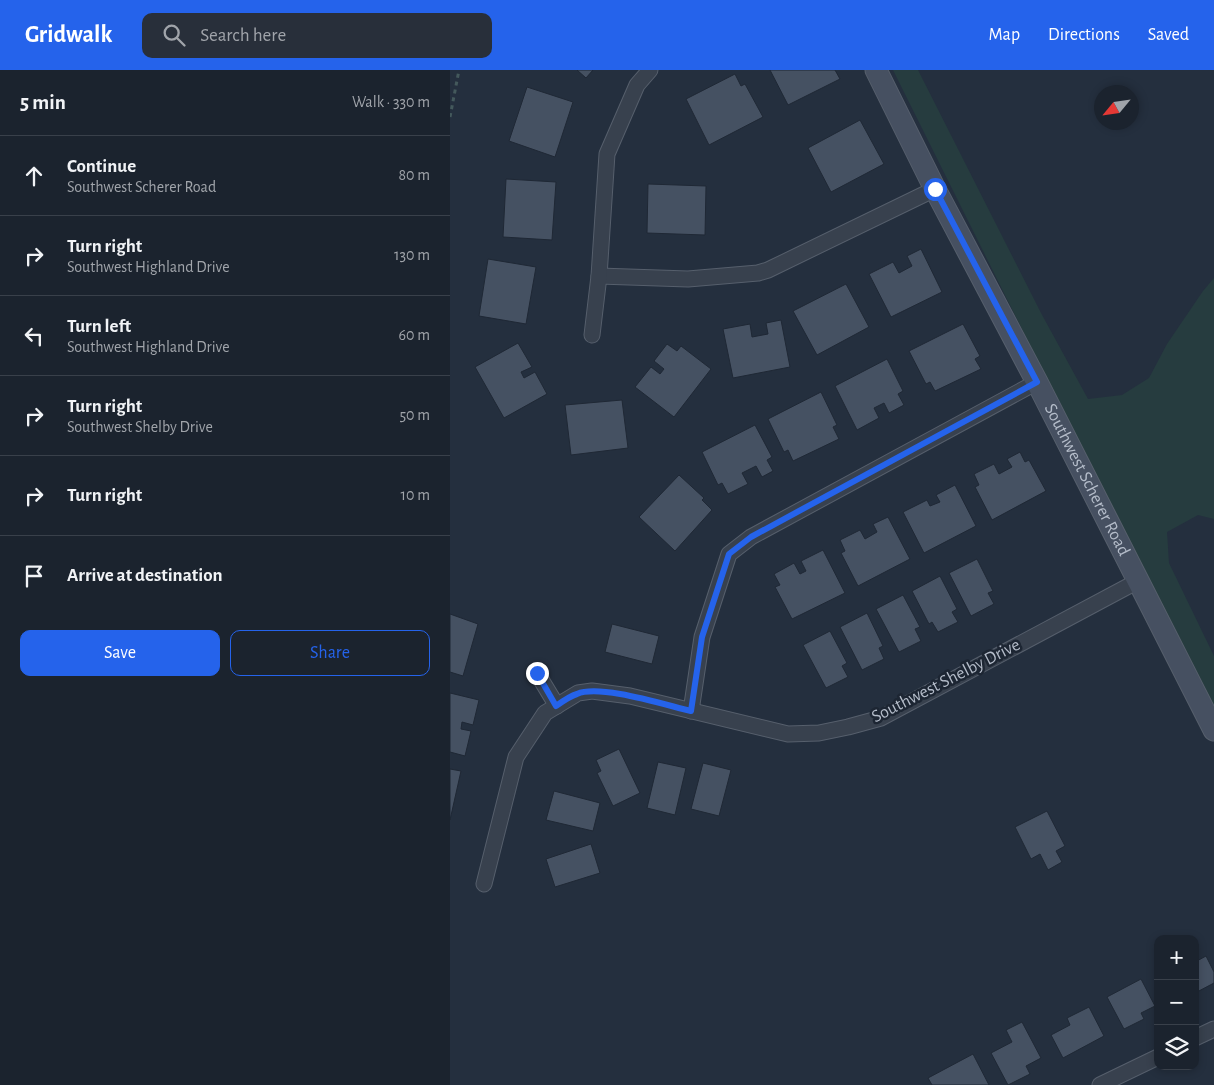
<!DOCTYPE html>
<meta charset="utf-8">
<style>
:root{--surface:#1b232e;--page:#282f3a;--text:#f1f3f6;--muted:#a0a4aa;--line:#39404a;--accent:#2563eb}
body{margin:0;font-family:"Alegreya Sans",sans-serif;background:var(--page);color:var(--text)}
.controls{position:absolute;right:15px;bottom:15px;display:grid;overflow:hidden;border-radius:10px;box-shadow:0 2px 8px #0003}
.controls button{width:45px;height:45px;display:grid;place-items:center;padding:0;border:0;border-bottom:1px solid var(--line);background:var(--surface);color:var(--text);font:25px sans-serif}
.compass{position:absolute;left:644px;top:15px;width:45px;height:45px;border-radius:50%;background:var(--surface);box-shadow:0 2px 8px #0003;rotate:241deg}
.stop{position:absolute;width:15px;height:15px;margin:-11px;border:4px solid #2563eb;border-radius:50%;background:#fff}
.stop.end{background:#2563eb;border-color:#fff;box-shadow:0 1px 5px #0008}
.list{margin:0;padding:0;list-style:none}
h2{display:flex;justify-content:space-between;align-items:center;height:65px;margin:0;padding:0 20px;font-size:21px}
h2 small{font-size:16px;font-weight:400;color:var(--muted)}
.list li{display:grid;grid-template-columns:32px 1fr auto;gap:15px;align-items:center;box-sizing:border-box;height:80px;padding:0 20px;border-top:1px solid var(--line)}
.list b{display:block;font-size:19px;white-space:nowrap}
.list p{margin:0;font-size:16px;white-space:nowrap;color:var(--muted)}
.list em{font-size:16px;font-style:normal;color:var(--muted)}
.actions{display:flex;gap:10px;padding:15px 20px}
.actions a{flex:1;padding:11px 0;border:1px solid var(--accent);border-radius:10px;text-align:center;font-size:18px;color:var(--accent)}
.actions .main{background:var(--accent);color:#fff}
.icon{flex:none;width:28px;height:28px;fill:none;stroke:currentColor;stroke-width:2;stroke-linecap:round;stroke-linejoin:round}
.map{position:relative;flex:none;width:764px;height:1015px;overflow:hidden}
header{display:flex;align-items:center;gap:30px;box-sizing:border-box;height:70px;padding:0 25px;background:var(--accent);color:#fff}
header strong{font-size:24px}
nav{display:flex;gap:28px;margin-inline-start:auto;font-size:18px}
.search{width:350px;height:45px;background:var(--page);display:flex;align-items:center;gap:12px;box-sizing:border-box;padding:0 18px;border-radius:10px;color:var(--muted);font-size:19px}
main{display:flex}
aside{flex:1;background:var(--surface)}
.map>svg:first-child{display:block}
.green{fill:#263c3f}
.building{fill:#455162;stroke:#1f2835}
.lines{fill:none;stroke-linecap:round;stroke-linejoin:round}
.minor-casing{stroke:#565f6c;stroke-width:17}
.secondary-casing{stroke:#565f6c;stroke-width:23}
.path{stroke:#44595c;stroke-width:3;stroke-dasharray:4 4;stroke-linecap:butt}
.minor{stroke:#38414e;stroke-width:15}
.secondary{stroke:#465061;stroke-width:21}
.route{stroke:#2563eb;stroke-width:6}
.labels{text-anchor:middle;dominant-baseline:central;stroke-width:5;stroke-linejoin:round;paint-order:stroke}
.street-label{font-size:18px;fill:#b4bcc9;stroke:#1d2633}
</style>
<header>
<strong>Gridwalk</strong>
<div class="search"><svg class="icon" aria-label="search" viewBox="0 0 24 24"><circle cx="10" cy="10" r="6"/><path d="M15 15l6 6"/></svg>Search here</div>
<nav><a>Map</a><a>Directions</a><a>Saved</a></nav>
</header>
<main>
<aside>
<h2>5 min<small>Walk · 330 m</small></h2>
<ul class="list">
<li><svg class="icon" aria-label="ahead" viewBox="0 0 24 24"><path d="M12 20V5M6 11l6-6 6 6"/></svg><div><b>Continue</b><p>Southwest Scherer Road</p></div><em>80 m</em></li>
<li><svg class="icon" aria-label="right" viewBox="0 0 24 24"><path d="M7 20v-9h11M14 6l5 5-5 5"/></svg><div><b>Turn right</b><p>Southwest Highland Drive</p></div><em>130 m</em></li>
<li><svg class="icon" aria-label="left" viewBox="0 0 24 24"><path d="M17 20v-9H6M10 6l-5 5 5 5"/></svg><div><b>Turn left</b><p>Southwest Highland Drive</p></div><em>60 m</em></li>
<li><svg class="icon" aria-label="right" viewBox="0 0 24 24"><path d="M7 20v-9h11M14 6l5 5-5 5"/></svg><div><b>Turn right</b><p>Southwest Shelby Drive</p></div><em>50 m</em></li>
<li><svg class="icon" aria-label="right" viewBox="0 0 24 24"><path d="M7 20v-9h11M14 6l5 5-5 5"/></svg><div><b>Turn right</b></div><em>10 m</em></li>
<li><svg class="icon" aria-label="arrive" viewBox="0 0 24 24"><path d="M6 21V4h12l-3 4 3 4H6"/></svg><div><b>Arrive at destination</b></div></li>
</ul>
<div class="actions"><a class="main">Save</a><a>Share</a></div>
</aside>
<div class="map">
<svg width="764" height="1015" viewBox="0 0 764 1015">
<rect width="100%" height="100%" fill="#242f3e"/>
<polygon class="green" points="443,0 468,0 591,243 638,329 672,325 699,308 717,274 753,221 764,208 764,449 748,445 717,462 719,493 764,586 764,645"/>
<g class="building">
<polygon points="127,0 143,0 136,8"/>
<polygon points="320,0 385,0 390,9 338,35"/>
<polygon points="285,4 291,16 295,14 313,47 259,75 236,29"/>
<polygon points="77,17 123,32 105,87 59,71"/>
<polygon points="410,50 434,94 381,122 358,78"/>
<polygon points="56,109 106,112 102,170 53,167"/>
<polygon points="198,114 256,116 255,165 197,163"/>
<polygon points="471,179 492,222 441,247 419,204 443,192 449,203 462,196 457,186"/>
<polygon points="38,189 86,197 76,254 29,246"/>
<polygon points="396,214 419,257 367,285 343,241"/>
<polygon points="331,250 340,297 283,308 273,259 300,254 302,267 318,264 316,253"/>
<polygon points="513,254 530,286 525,289 531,299 485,321 480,312 476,314 459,281"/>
<polygon points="68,273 82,297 71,302 74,308 85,302 97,324 54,348 25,297"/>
<polygon points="217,274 227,281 231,276 261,299 224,347 185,317 201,297 210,304 214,299 204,291"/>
<polygon points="437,289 453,321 448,324 454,335 439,343 434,333 424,338 429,348 407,360 385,316"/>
<polygon points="371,322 387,355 383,357 389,369 343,391 338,380 334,382 318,349"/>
<polygon points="172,330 178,378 121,385 115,335"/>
<polygon points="305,355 322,387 317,390 323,401 312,407 306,396 292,403 298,414 278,424 272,413 268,415 252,382"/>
<polygon points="570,382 575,392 579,390 596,421 542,450 525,417 529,415 524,404 544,394 549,404 562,397 557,389"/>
<polygon points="229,405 254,428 252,430 262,440 225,481 189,447"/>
<polygon points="505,415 526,456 474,483 453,442 477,430 480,436 490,432 486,425"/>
<polygon points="438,447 460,489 408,516 391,483 395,481 390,470 410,460 415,469 427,462 423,454"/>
<polygon points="373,480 395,523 342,549 325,517 330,515 324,504 344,493 350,504 356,501 351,491"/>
<polygon points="527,489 543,521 538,523 544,534 521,546 499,503"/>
<polygon points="490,506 507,539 502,542 508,552 488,562 482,552 479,554 462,521"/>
<polygon points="453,525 470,557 465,559 471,571 449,582 426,539"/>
<polygon points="417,543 433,576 429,578 434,589 412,600 390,557"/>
<polygon points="0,544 28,554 13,606 0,602"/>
<polygon points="162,554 209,566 202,594 155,582"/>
<polygon points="380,561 397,593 392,596 398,607 376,618 353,575"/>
<polygon points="0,623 29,630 23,655 12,652 11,659 21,661 15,686 0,682"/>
<polygon points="169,679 190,723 163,736 147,703 151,701 146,690"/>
<polygon points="208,692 236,698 225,745 197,738"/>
<polygon points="253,693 281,700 269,746 241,739"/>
<polygon points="0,699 11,701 0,750"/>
<polygon points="104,721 150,733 143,761 96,750"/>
<polygon points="597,741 615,776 606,781 612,792 598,800 590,784 581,789 565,757"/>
<polygon points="141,774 150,803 105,817 96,789"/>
<polygon points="756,886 764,902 764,913 747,922 745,918 745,892"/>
<polygon points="691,909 705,936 691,943 694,949 674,959 657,927"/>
<polygon points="639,937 654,966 613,988 601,965 620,955 617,948"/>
<polygon points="572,952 591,988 576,996 580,1004 558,1015 541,983 562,972 556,960"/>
<polygon points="523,984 539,1015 482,1015 478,1008"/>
</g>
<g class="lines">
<defs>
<g id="minor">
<polyline points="149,206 238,209 308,203 318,200 485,119"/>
<polyline points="142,265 149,206 157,84 187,15 200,0"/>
<polyline points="87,603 107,636"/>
<polyline points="241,641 252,567 279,484 301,467 587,312"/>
<polyline points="34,814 66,687 95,643 128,623 142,621 180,626 338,664 369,663 398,657 431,648 688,511"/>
<polyline points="745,968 764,959"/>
<polyline points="650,1015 708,987"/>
</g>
<g id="secondary">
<path id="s1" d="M 426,0 L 485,119 L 587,312 L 764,660"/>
</g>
</defs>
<use href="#minor" class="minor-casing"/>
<use href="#secondary" class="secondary-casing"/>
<polyline class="path" points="0,47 9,0"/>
<use href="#minor" class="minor"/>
<use href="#secondary" class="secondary"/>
</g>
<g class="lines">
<path class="route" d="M 87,603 L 106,636 C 113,631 120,626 127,624 C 150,614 215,635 241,641 L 252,567 L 279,484 L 301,467 L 587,312 L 485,119"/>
</g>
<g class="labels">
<g class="street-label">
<text stroke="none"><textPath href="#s1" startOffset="461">Southwest Scherer Road</textPath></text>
<text transform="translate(496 611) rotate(-27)">Southwest Shelby Drive</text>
</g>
</g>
</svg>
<div class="controls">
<button>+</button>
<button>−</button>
<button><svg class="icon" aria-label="layers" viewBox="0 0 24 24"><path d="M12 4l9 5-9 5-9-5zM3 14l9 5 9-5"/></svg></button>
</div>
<svg class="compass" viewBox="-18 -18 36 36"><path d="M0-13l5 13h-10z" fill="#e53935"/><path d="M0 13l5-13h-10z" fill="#a0a4aa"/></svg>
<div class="stop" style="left:485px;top:119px"></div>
<div class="stop end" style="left:87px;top:603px"></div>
</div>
</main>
